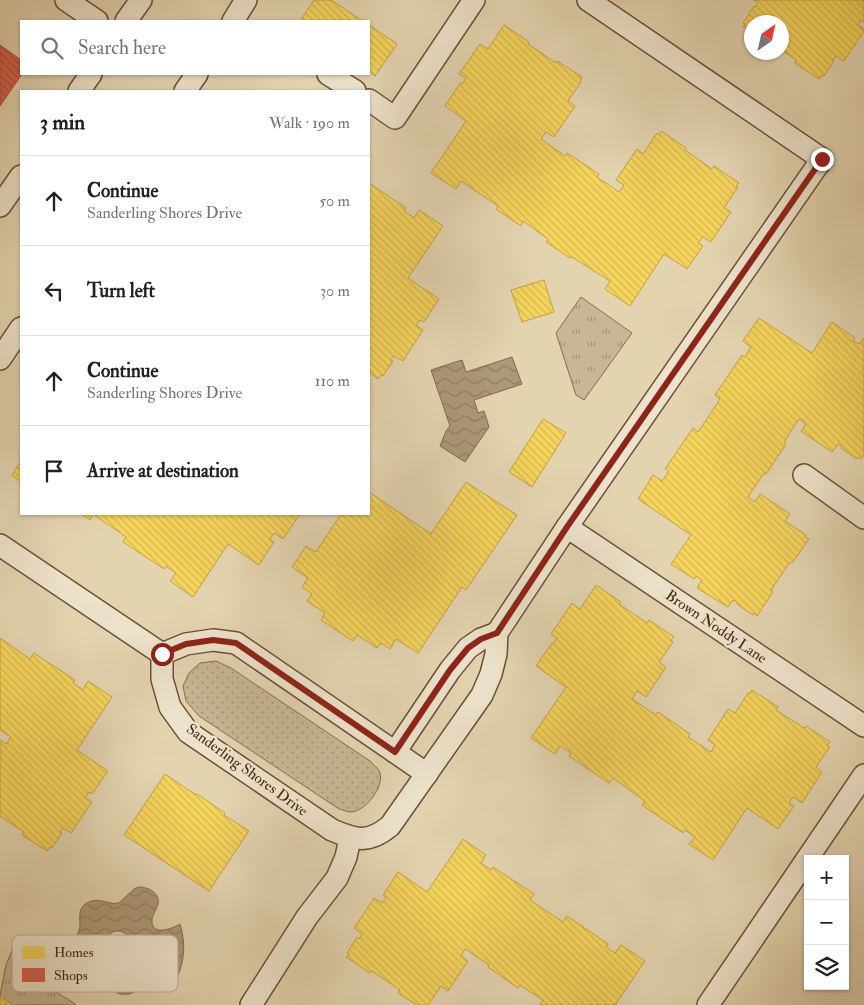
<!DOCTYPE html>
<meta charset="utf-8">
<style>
:root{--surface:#fff;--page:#f6f6f6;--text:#202124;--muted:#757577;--line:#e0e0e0}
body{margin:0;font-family:"IM FELL Double Pica",serif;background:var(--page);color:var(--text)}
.controls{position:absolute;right:15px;bottom:15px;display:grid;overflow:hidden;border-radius:0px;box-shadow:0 1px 4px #0004}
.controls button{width:45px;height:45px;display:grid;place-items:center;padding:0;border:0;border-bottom:1px solid var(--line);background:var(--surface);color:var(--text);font:25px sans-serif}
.compass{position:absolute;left:744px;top:15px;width:45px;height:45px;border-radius:50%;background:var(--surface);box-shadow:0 1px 4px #0004;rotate:34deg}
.stop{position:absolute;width:15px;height:15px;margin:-11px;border:4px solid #8f2418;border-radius:50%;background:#fff}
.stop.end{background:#8f2418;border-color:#fff;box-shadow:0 1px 5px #0008}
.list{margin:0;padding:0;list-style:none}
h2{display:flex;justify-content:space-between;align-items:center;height:65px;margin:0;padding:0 20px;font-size:21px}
h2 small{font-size:16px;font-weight:400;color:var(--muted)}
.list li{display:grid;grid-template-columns:32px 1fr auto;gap:15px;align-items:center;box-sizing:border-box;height:90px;padding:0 20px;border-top:1px solid var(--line)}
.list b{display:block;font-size:19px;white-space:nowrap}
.list p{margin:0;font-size:16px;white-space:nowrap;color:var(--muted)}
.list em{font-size:16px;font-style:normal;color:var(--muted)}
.icon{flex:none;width:28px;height:28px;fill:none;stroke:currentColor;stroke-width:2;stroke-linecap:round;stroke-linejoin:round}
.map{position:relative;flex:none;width:864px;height:1005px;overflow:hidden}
.search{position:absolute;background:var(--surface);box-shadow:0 1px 4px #0004;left:20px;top:20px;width:350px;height:55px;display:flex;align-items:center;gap:12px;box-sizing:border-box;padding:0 18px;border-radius:0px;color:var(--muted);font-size:19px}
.panel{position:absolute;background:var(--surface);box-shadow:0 1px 4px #0004;left:20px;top:90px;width:350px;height:425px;border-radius:0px}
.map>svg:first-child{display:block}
.grass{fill:url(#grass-dots);stroke:#866d50}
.park{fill:url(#park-tufts);stroke:#866d50}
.water{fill:url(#water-waves);stroke:#836a4d}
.homes{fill:url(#homes-back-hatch);stroke:#c0a044}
.shops{fill:url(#shops-back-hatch);stroke:#aa4e3a}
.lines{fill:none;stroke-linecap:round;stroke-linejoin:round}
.service-casing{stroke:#6b5035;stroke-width:24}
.service{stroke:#ede3cc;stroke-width:21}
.route{stroke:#8f2418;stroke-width:6}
.labels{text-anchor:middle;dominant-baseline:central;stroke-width:5;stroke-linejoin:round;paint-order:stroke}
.street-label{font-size:15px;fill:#43240c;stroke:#ede3cc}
.key{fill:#ede3cc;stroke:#baaa92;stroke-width:1}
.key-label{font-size:14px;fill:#43240c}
</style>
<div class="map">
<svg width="864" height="1005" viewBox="0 0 864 1005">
<defs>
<pattern id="grass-dots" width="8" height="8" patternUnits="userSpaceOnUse" patternTransform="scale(1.25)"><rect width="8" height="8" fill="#c8b694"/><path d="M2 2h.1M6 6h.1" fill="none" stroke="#a49477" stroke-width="1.8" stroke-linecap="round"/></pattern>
<pattern id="park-tufts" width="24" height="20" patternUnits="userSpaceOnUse" patternTransform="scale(1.25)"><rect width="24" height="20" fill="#c8b694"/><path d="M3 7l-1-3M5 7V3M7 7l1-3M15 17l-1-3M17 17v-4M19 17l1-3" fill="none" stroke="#a49477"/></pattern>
<pattern id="water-waves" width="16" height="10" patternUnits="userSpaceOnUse" patternTransform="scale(1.25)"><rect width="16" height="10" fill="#ad9878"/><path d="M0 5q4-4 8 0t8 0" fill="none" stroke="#8e7c61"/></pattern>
<pattern id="homes-back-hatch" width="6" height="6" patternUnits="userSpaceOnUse" patternTransform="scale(1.25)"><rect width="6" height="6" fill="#f6d55c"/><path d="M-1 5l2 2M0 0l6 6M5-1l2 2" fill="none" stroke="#d4b74f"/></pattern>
<pattern id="shops-back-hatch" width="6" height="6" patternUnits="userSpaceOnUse" patternTransform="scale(1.25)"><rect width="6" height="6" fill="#d6604d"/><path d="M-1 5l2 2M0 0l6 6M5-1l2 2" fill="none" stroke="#af4f3e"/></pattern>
</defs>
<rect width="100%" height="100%" fill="#e3d4b0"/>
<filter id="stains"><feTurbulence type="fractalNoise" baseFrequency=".004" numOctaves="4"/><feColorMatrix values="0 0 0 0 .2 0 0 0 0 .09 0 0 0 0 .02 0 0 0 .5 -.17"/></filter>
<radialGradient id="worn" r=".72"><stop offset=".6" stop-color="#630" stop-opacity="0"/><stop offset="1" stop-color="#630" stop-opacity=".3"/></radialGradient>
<path class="grass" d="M 216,661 L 231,668 L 370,761 C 373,764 379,769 380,773 C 384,787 366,811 351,812 C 347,812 343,810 339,809 L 199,716 L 186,701 L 183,686 L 189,673 L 200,663 Z"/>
<g class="park">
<polygon points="581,297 632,333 584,400 576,395 556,333"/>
<path d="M 17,938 L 32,947 C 34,968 43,982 59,994 C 65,998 72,1001 76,1005 L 13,1005 L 0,996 L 6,965 Z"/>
</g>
<g class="water">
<polygon points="512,357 522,384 474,400 478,413 484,411 489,427 465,462 440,446 446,431 450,426 431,370 462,360 466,372"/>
<path d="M 139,887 C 149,887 160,893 158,904 C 157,909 153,913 152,919 C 150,937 172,929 180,924 C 187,947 184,968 171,988 C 162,978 151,977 141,986 C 138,988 135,992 132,993 C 129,995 123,994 120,994 C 117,993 113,990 111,987 C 98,966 132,965 133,948 C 135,932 106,918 103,952 C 93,959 77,957 76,942 C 76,937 79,932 80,927 C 80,916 77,905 92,901 C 99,899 105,902 111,903 C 114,904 117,903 119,903 L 134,889 Z"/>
</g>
<g class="homes">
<polygon points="314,0 331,0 363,21 300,21"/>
<polygon points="753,0 864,0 864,22 861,20 858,25 864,29 864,31 844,61 836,56 833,60 834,61 824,76 822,75 819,79 795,63 796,60 782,50 782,22 752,22 752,33 743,27 745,24 743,23 754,6 755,7 758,3"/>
<polygon points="369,25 397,44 375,76 369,71"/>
<polygon points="504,25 529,42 528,44 556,63 557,61 582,77 580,81 581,82 568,101 575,106 554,137 546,132 541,139 565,156 567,153 599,174 597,177 619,192 624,185 616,180 637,149 643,154 657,133 659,135 661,131 686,148 685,150 712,169 714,166 739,183 736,186 738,187 724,208 731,212 711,242 703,237 698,243 703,246 687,269 664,254 630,306 605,289 610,281 572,257 570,258 546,242 548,239 523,221 521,226 496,209 498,206 461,181 456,189 431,173 466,121 445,106 460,83 462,84 466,78 459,74 480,44 488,49"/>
<polygon points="369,183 406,208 404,211 414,218 419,210 443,226 408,278 439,299 424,322 420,320 416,325 423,330 403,361 394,356 391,360 393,361 383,376 381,375 378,379 369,372"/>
<polygon points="544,280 554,312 522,322 511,290"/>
<polygon points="759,318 812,353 832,322 855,338 853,341 859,344 864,338 864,455 861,459 858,457 857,459 841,448 842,446 838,444 832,452 801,431 806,424 799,419 784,442 786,444 766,474 764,473 748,497 755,502 760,494 790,514 785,521 806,535 805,537 809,539 792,563 790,562 771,590 773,592 757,616 754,613 753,615 737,604 738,603 733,600 728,607 697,588 702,580 696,576 694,579 671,564 691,535 638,499 653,475 662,481 669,471 665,469 693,428 698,432 720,399 715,395 742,355 745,357 751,347 743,341"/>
<polygon points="543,419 566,433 532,487 509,472"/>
<polygon points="21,461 21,482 12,475"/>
<polygon points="466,482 517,515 466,590 462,587 418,653 396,639 390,649 381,643 377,648 357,635 353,641 321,620 325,613 307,601 312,594 302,587 308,578 292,567 306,546 316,552 341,514 369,514 369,492 431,534"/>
<polygon points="81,514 300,514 283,539 274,533 270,539 274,542 259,565 228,544 193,597 170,581 176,573 166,566 164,569 123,542 126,537 93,514 90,520"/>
<polygon points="596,585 621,602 619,604 647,623 649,620 674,637 671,640 673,642 659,662 666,667 646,697 637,691 632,699 656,715 658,712 690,734 688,737 711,752 715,745 708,740 728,709 735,713 748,693 750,694 752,690 778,707 776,710 804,728 806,726 830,742 827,746 830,747 816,767 822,772 802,803 793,797 789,803 794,806 778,829 747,808 713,860 689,844 695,837 685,830 683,833 642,805 645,801 613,778 609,783 569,756 571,753 560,746 555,754 531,738 566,687 536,666 552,643 553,644 557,638 551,634 572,603 580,609"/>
<polygon points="0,638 30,659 34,653 75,680 73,683 83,690 88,681 112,697 77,750 108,771 92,794 89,792 85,797 92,802 71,833 63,828 60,832 62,833 52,848 50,847 47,851 22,835 24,832 0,816 0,740 6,744 11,737 0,730"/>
<polygon points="165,774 196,795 197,794 225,813 224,815 249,831 209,891 124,835"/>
<polygon points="463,839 486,855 481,863 491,870 493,867 534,894 530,900 563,922 567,916 608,944 606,947 615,953 621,945 645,961 615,1005 540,1005 543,1000 520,985 518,988 488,967 489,965 465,949 461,956 468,961 448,991 441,986 428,1005 417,1005 398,993 400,990 372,971 370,973 346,957 349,954 347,953 357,937 359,939 362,934 354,928 374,898 382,903 386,897 383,895 398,872 427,892"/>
<polygon points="0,996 13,1005 0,1005"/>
</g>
<polygon class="shops" points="0,45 21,60 22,74 0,106"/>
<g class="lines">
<defs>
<g id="service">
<polyline points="66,0 97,21"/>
<polyline points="126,21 141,0"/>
<polyline points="233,21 246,0"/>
<polyline points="328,74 355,91"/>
<polyline points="79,91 91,74"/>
<polyline points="185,91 197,74"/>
<polyline points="369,100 395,118 474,0"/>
<polyline points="0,206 21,176"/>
<polyline points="0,359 21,328"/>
<polyline points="804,475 864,518"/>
<polyline points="567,527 864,726"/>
<polyline points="0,545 162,654"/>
<path d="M 162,654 L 162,679 L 170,707 L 188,732 L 332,830 C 356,840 368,844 390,826 L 482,695 L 491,674 L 496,654 L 497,633 L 567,527 L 822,159 L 588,0"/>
<polyline points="162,654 186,644 213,640 236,643 427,774"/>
<polyline points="395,752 450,670 468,648 481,639 497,633"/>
<polyline points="251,1005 307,917 337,878 346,857 350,838"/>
<polyline points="708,1005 864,775"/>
</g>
</defs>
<use href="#service" class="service-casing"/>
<use href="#service" class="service"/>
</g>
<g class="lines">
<polyline class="route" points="162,654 186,644 213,640 236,643 395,752 450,670 468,648 481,639 497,633 567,527 822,159"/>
</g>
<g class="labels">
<g class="street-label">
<text transform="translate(716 627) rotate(34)">Brown Noddy Lane</text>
<text transform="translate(247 770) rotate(36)">Sanderling Shores Drive</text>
</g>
</g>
<rect x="12" y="935" width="166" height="57" rx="8" class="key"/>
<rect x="22" y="946" width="23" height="13" fill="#f6d55c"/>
<rect x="22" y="968" width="23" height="14" fill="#d6604d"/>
<g class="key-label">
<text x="54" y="957">Homes</text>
<text x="54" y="980">Shops</text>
</g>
<rect width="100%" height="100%" filter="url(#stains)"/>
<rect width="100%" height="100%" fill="url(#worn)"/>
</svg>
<div class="controls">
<button>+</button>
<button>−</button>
<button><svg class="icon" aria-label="layers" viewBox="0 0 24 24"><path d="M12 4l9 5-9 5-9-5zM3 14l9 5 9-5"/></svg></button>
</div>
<svg class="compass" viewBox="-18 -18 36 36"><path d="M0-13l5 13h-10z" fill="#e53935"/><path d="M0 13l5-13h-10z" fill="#757577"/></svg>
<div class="stop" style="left:162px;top:654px"></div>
<div class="stop end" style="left:822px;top:159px"></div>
<div class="search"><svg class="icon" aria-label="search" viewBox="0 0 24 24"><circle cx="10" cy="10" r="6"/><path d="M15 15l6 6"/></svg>Search here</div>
<section class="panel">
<h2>3 min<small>Walk · 190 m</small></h2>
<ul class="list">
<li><svg class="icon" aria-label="ahead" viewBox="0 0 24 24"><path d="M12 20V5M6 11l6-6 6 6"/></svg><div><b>Continue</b><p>Sanderling Shores Drive</p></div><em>50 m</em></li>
<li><svg class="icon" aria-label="left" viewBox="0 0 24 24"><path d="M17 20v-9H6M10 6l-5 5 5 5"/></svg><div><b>Turn left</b></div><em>30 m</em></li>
<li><svg class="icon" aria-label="ahead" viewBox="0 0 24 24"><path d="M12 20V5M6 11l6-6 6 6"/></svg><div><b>Continue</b><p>Sanderling Shores Drive</p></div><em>110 m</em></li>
<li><svg class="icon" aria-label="arrive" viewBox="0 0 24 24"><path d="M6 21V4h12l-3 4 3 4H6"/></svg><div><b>Arrive at destination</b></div></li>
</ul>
</section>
</div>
